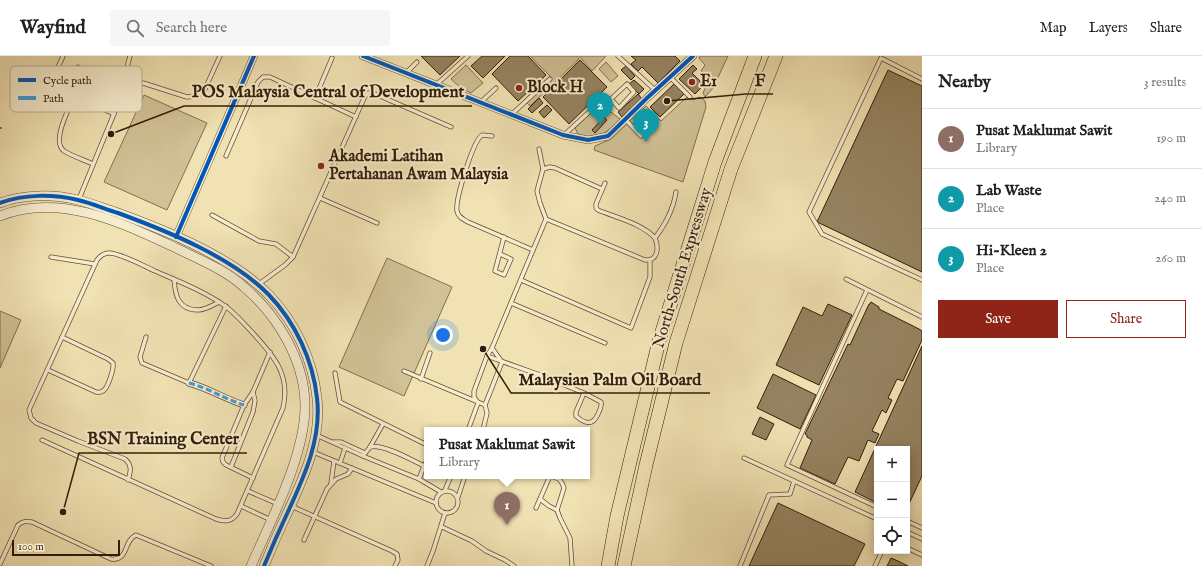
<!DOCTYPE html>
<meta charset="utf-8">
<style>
:root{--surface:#fff;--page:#f6f6f6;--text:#202124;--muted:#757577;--line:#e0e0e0;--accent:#8f2418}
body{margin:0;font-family:"IM FELL English",serif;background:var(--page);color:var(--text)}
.controls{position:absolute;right:12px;bottom:12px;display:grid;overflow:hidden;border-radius:0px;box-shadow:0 2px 10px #0003}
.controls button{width:36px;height:36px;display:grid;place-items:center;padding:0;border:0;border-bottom:1px solid var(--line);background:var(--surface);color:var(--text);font:20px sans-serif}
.scale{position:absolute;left:12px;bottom:10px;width:108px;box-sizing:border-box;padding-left:4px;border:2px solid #341d08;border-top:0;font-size:11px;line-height:14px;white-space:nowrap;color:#341d08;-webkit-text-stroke:3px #f6ecce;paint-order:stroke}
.you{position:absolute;left:443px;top:279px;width:14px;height:14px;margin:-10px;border:3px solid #fff;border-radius:50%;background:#1a73e8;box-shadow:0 0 0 6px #1a73e833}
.badge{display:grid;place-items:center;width:26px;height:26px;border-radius:50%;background:var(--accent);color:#fff;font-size:13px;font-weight:700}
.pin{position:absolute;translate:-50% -33px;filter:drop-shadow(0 1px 2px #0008)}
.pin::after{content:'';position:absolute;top:21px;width:14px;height:12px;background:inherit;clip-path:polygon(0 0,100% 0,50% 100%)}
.popup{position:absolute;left:424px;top:371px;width:166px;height:52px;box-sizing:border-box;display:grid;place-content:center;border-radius:0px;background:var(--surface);filter:drop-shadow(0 1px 3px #0005);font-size:13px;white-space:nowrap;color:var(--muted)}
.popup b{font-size:15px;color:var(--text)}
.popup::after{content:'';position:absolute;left:50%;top:100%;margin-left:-8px;border:8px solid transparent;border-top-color:var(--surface)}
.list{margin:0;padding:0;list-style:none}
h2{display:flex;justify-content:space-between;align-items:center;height:52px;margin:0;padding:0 16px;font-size:17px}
h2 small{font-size:13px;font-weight:400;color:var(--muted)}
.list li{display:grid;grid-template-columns:26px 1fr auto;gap:12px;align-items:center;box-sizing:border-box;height:60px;padding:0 16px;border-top:1px solid var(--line)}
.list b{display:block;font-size:15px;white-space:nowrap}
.list p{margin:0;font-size:13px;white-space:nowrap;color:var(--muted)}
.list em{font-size:13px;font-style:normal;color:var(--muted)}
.actions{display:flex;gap:8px;padding:12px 16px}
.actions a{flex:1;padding:9px 0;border:1px solid var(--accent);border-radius:0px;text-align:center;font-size:14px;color:var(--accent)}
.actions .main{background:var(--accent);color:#fff}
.icon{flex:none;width:22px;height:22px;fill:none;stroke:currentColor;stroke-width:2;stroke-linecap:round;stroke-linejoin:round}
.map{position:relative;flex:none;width:922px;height:510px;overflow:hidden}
header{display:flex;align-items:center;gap:24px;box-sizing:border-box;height:56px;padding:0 20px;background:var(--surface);border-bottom:1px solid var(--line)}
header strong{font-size:19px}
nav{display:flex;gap:22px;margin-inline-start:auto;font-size:14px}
.search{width:280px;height:36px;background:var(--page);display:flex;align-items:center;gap:10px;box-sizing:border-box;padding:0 14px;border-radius:0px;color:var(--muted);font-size:15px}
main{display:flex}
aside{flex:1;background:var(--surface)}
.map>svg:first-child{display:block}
.green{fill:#d1c196;stroke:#826f4f}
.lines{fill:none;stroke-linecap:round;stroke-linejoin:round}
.stream{stroke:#7f6b4c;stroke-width:2}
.building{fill:#968361;stroke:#341d08}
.service-casing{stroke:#634e33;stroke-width:5}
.pedestrian-casing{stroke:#634e33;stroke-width:7}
.minor-casing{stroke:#634e33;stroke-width:8}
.tertiary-casing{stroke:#634e33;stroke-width:10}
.motorway-casing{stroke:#341d08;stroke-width:14}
.service{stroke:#f6ecce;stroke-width:3.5}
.pedestrian{stroke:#f6ecce;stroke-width:5.5}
.minor{stroke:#f6ecce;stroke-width:7}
.tertiary{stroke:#f6ecce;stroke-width:9}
.motorway{stroke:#f1e2b3;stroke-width:13}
.quiet{stroke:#3e9bdd;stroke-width:3;stroke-dasharray:6 3;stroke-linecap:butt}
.cycleway-casing{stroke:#f6ecce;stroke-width:6}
.cycleway{stroke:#0057b8;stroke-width:4}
.poi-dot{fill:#8f2418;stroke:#f6ecce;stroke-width:1.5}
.labels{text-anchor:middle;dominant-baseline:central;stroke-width:4;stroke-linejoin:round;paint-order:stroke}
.poi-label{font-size:16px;font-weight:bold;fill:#341d08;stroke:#f6ecce;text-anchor:start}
.street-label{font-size:16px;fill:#341d08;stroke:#f6ecce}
.key{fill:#f6ecce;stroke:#bcae93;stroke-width:1}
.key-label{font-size:11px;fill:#341d08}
.leader{fill:none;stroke:#341d08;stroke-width:1.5}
.callout-dot{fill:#341d08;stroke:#f6ecce;stroke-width:1.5}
.callout-label{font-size:17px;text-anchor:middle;font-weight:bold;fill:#341d08;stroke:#f6ecce;stroke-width:4;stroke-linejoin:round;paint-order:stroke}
</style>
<header>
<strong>Wayfind</strong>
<div class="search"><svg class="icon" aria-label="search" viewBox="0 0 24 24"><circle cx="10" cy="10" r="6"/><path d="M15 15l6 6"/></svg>Search here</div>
<nav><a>Map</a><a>Layers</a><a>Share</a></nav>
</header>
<main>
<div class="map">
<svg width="922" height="510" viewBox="0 0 922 510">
<rect width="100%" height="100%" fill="#f1e2b3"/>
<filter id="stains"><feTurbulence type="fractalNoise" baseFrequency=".005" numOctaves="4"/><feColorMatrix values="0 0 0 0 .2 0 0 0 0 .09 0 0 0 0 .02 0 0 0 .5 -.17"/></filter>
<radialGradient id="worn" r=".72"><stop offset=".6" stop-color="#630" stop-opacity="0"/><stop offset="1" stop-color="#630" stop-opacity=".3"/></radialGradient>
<g class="green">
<polygon points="530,0 577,0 579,3 530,50 524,44 550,20"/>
<polygon points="579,0 606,0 592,15"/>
<polygon points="700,0 728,0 713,32 705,41 703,37 707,28 703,25 706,19 701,15 705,9 699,2"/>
<polygon points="606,6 618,20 611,26 599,13"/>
<polygon points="466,9 483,27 471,37 461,32 451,23"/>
<polygon points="144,39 207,67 167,154 104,126"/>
<polygon points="687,41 693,44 700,41 705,45 706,51 683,126 594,94 595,90 611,83 646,50 661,65"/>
<path d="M 597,51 L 603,56 L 607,53 L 620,63 C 606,77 598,86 578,78 L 575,72 Z"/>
<polygon points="387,202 452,231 404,340 339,311"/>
<polygon points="0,255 21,264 0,312"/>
</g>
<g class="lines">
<polyline class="stream" points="0,72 1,72"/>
</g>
<g class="building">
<polygon points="421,0 460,0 440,19"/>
<polygon points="482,0 505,0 483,22 471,10"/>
<polygon points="510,0 528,0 546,19 518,45 492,18"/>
<polygon points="631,0 675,0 680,5 658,27 642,11 638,15 631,8 636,4"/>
<polygon points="580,4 607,31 569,68 543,41"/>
<polygon points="693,9 697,13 692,17 704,29 695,38 679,23"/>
<polygon points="626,10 635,20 631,24 621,14"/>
<polygon points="888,14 922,30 922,216 817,166"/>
<polygon points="634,24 644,33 639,38 629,28"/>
<polygon points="674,28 684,38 660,61 650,51"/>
<polygon points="638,38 642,43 622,61 618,56"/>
<polygon points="539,42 543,47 532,57 528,53"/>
<polygon points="547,49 552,54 544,62 539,56"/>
<polygon points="604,61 607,64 595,77 592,74"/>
<polygon points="871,246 879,251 879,253 919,273 922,275 922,284 903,325 897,323 888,342 892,344 886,357 882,354 872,375 879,378 875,387 868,384 859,405 848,401 835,428 800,412 812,384 807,381 807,379 805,378 848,288 850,289 869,248 870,248"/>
<polygon points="828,248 852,259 819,329 776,309 803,251 822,260"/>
<polygon points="922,290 922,420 907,452 907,393 877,393 877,447 855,436"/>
<polygon points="773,318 816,339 800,373 757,352"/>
<polygon points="760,361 774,368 766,384 752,378"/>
<polygon points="778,447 865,488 854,510 749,510"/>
<polygon points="891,502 898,505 908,510 887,510"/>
</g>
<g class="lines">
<defs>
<g id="service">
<path d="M 63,0 C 60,8 49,26 57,32 C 62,36 69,38 74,40 C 69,53 51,85 64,95 C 72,100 84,104 93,108"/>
<polyline points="618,0 655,34"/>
<polyline points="406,17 417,6"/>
<polyline points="670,21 690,41"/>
<polyline points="922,23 881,2 809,156 822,178 922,224"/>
<polyline points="127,26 143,27 187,41 197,40 204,35 220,0"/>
<polyline points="437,28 468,0"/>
<polyline points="67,37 78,11"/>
<polyline points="74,40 114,58"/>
<polyline points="315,42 332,2"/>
<polyline points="481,46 496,32"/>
<polyline points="512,58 550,23"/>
<polyline points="625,63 641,80"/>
<polyline points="564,79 600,46 611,43 627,28 634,36 619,52 611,43"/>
<path d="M 492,80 L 482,79 C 473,85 455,144 457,155 C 458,161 463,163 468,166 L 533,194"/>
<path d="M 539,93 L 543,113 L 537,135 L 540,147 L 546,163 L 645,204 C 658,205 659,192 655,182 C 666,167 673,154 676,136"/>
<polyline points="226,100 258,26 263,21 270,21 356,61"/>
<polyline points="543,113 550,111 555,112 602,133"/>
<path d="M 605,127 L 596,148 L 596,152 L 598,154 C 617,162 641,167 655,182"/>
<polyline points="320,142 377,167"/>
<polyline points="79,143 127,26 127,11 130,0"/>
<polyline points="212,159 259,185 276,188 293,201"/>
<polyline points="500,198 511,203 504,219 495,215 504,181"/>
<polyline points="51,201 95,208"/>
<path d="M 174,223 C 175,239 178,254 198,254 C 205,254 213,249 219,246"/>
<polyline points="846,223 922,261"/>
<polyline points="521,224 631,272 650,221 650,205"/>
<polyline points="259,228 285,209 293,201 365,40 368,37 373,37 451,71"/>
<polyline points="867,234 787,409 877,451"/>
<polyline points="511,247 605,287"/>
<polyline points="146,281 140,301 142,307 189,327 226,250"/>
<path d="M 487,300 L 540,319 L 584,337 L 576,356 L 576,360 C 585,368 593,370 598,358 C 600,354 602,350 601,346 L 584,337"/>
<path d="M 48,314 L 96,336 C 99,336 100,337 103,335 C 108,332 114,313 113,307 L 108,303 L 62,281"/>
<polyline points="404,315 485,349"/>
<polyline points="335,317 340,346 427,389"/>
<polyline points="421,323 430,297"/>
<polyline points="468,374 478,347 474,341 474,335 487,300 492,292 546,163"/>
<polyline points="483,374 487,357 485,349 502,306 492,292"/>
<polyline points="316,379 363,400 419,423 441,436"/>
<path d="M 42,384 L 216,463 C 226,466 231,466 237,458 L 283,352 C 291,318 273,299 251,275 C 243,267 235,257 225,250 C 204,235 178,225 155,215 C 144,210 120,197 109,197 C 104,197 100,200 97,204 L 29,354 L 31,362 L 36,367 L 78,385 L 125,403 C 132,409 131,415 128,424"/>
<polyline points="333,386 341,386 365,397"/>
<path d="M 370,391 C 382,387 412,404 424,410 L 419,423"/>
<polyline points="313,396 436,447"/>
<polyline points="363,400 370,391 383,368"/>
<polyline points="744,402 877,463"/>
<polyline points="340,407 345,392"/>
<polyline points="424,410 427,404"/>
<polyline points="231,411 253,356 255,345 253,336"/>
<polyline points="551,420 559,423 562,427 564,432 557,454 560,462 570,482 572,510"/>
<polyline points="253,422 226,409 223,406 222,402 244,349 253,336 270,296"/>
<polyline points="331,427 334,405"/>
<polyline points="445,434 451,420"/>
<circle cx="447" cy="446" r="11"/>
<polyline points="248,435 278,448"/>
<polyline points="458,441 465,420"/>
<polyline points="540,443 549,450 557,454"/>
<polyline points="241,450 271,464"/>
<polyline points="291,450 392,495 397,498 398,504 395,510"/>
<polyline points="536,452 550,420"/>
<polyline points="907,465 922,472"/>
<polyline points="442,471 472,485 486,495 505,504 514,510"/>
<polyline points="907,476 922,483"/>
<polyline points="304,484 327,433 336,423 348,418 352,412"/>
<polyline points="907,492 922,499"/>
<path d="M 0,508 L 18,469 C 23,465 26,465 32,466 L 111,503 C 129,505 123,485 136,479 L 211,510"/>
<polyline points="427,510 433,495 445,457"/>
<polyline points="740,510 769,439 790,438 794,425"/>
<polyline points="875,510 882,495"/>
</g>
<path id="pedestrian" d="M 189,327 C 208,332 225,343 244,349"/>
<g id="minor">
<polyline points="363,0 563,79 588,84 608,80 647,42 693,0"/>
<polyline points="176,181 254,0"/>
</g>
<g id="tertiary">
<path d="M 0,147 C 24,138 53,138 78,144 C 91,147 105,153 118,157 C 167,175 232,201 269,239 C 295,266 313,304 317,342 C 322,384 303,423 286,460 C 278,477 271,493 264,510"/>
<path d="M 0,160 C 60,136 122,167 176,192 C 198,203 226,214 244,231 C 277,259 304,303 305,348 C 306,398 271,464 251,510"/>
</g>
<g id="motorway">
<polyline points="608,510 617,460 659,285 715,106 755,0"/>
<polyline points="624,510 646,409 676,287 731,113 776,0"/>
</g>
</defs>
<use href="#service" class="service-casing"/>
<use href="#pedestrian" class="pedestrian-casing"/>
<use href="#minor" class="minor-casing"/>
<use href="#tertiary" class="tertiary-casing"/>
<use href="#motorway" class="motorway-casing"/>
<use href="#service" class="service"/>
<use href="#pedestrian" class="pedestrian"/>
<use href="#minor" class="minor"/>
<use href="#tertiary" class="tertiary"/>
<use href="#motorway" class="motorway"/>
<path class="quiet" d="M 189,327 C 208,332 225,343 244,349"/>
<defs>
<g id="cycleway">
<polyline points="363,0 563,79 588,84 608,80 647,42 693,0"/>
<path d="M 0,147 C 24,138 53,138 78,144 C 91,147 105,153 118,157 C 167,175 232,201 269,239 C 295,266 313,304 317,342 C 322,384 303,423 286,460 C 278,477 271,493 264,510"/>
<polyline points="176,181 254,0"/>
</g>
</defs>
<use href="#cycleway" class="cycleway-casing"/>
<use href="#cycleway" class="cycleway"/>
</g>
<g class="poi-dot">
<circle cx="692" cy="26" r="4"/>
<circle cx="519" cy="32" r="4"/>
<circle cx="321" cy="110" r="4"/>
</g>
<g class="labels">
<g class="poi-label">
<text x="700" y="26">E1</text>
<text x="527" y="32">Block H</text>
<text x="329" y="101">Akademi Latihan<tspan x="329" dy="18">Pertahanan Awam Malaysia</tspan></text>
</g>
<g class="street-label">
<text transform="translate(683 212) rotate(-73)">North–South Expressway</text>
</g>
</g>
<rect x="10" y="10" width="132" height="46" rx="6" class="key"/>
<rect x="18" y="22" width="18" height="4" fill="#0057b8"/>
<rect x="18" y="40" width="18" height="4" fill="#3e9bdd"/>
<g class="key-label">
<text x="43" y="28">Cycle path</text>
<text x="43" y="46">Path</text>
</g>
<path class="leader" d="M667 45L746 38H773M111 78L184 50H472M483 293L511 337H710M63 456L79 397H247"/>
<g class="callout-dot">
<circle cx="667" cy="45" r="4"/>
<circle cx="111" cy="78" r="4"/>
<circle cx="483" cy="293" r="4"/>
<circle cx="63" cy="456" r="4"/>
</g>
<g class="callout-label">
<text x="760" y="30">F</text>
<text x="328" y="41">POS Malaysia Central of Development</text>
<text x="610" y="329">Malaysian Palm Oil Board</text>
<text x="163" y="388">BSN Training Center</text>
</g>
<rect width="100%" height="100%" filter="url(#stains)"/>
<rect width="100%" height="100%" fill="url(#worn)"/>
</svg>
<div class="controls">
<button>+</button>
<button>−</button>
<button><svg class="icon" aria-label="locate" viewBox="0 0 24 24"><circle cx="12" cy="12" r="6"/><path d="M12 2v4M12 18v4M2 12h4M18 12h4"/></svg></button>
</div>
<div class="scale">100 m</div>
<div class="you"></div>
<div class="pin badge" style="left:507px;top:469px;background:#8d6e63">1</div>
<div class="popup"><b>Pusat Maklumat Sawit</b>Library</div>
<div class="pin badge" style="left:600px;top:69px;background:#0f9aa8">2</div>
<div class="pin badge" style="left:646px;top:86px;background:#0f9aa8">3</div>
</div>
<aside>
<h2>Nearby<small>3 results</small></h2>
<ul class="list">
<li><span class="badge" style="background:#8d6e63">1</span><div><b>Pusat Maklumat Sawit</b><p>Library</p></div><em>190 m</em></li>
<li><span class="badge" style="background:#0f9aa8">2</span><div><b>Lab Waste</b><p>Place</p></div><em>240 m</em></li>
<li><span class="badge" style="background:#0f9aa8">3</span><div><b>Hi-Kleen 2</b><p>Place</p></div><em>260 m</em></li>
</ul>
<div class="actions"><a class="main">Save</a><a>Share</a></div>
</aside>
</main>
